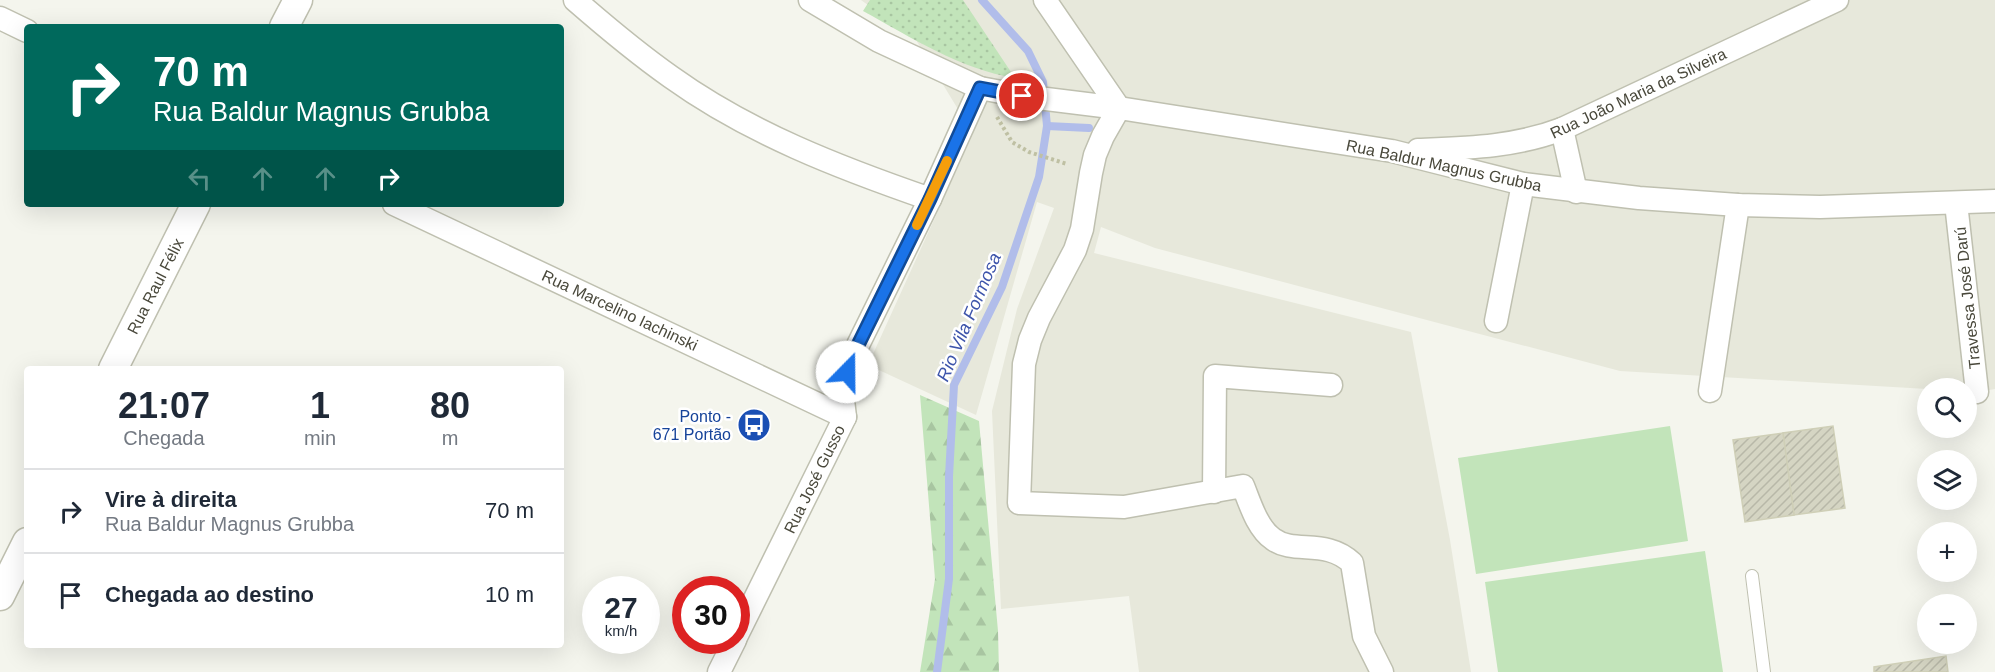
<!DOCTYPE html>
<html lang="pt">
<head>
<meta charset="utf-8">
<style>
	:root { --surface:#fff; --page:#f6f6f7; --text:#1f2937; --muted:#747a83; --line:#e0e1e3 }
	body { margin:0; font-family:Arial,sans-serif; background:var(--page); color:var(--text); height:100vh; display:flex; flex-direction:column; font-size:22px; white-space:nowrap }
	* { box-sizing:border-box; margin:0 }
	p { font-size:20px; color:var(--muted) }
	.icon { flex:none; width:33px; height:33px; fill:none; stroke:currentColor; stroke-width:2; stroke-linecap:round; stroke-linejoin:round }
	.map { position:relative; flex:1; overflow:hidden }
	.sheet { position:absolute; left:24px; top:366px; width:540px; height:282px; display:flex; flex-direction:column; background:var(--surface); border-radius:6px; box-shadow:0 6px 24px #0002 }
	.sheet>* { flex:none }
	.top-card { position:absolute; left:24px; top:24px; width:540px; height:183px; border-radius:6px; box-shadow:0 6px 24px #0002; background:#00695c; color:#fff; overflow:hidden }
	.buttons { position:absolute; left:1917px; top:378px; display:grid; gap:12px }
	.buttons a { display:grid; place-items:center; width:60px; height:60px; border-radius:50%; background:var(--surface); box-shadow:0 6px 24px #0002; font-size:30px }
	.speed { position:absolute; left:582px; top:576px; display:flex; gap:12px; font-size:30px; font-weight:700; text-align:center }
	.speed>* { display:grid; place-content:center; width:78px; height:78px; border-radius:50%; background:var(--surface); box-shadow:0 6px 24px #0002; line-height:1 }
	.speed small { font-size:15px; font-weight:400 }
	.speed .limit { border:9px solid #d22; background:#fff; color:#111 }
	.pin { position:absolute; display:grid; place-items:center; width:51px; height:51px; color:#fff; margin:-26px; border:3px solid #fff; border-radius:50%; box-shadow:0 2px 6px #0007 }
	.me { position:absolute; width:66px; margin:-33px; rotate:22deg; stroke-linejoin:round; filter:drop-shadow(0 0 4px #0008) }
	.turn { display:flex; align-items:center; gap:21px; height:126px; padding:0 30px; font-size:27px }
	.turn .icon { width:78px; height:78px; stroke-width:2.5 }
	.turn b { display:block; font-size:42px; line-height:51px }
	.lanes { display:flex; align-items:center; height:57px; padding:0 30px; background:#0003; justify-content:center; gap:30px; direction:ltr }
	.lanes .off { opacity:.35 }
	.eta { display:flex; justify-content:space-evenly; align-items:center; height:102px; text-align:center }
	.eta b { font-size:36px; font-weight:800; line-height:42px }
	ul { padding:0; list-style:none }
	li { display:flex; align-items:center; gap:18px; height:84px; padding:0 30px; border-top:2px solid var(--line) }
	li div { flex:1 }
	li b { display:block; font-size:22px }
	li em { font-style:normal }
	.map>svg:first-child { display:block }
</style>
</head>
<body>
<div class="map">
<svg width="1995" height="672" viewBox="0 0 1995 672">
	<defs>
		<pattern id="grass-dots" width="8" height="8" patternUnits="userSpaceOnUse" patternTransform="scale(1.5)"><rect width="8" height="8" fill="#c2e4ba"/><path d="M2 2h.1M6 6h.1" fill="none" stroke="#a8c5a1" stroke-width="1.8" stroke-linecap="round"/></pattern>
		<pattern id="forest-firs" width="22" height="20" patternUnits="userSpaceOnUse" patternTransform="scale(1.5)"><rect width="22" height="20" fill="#c2e4ba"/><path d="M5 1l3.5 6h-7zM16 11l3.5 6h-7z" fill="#a8c5a1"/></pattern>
		<pattern id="building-hatch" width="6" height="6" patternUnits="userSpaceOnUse" patternTransform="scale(1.5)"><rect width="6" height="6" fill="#d5d5c3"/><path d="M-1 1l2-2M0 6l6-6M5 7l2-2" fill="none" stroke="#b8b8a8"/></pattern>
	</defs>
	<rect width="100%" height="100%" fill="#f4f5ed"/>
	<!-- residential -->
	<path fill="#e7e8db" d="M 861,0 L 1995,0 L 1995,389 L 1977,392 L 1966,388 L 1927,389 L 1620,371 L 1155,248 L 1101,227 L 1094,253 L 1411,332 L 1450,540 L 1471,672 L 1139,672 L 1129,596 L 1001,609 L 992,411 L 1017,309 L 1054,208 L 1037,202 L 976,415 L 868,365 L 973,134 L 916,40 Z"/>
	<!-- grass -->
	<path fill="url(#grass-dots)" d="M 870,0 L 963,0 L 1015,78 C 960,69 912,38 863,11 Z"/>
	<!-- forest -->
	<path fill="url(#forest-firs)" d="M 920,395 L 979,421 L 998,631 L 999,672 L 920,672 L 935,579 Z"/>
	<!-- park -->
	<g fill="#c2e4ba">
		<path d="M 1670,426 L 1688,541 L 1476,574 L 1458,458 Z"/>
		<path d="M 1705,551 L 1723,672 L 1498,672 L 1485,582 Z"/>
	</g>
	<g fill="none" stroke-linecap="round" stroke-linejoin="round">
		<!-- stream -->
		<g stroke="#b1bdea" stroke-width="8">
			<path d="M 1047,126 L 1089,128"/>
			<path d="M 937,672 L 949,579 L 949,476 L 954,385 L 1002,287 L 1039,177 L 1047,126 L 1043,82 L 1028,51 L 982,0"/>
		</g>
	</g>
	<!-- building -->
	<g fill="url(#building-hatch)" stroke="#cfcfb7" stroke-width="1.5">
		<path d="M 1833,426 L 1845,508 L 1794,515 L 1783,433 Z"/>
		<path d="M 1783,433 L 1794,515 L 1745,522 L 1733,440 Z"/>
		<path d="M 1946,656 L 1948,672 L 1874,672 L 1874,667 Z"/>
	</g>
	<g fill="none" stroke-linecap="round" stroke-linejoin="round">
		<!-- service casing -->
		<g stroke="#bfc0b0" stroke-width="14">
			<path id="service" d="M 1752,576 L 1764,672"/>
		</g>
		<!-- minor casing -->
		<g stroke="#bfc0b0" stroke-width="25">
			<g id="minor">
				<path d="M 575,0 C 606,27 637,53 671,77 C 749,133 840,168 930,199"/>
				<path d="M 810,0 L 879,41 L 980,88 L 1022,96 L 1119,108 L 1392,151 L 1523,184 L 1639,198 L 1738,205 L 1820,207 L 1995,201"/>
				<path d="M 1045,0 L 1119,108 L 1103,136 L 1095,155 L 1091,173 L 1082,229 L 1075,250 L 1039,318 L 1030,340 L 1024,364 L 1019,503 L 1124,507 L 1243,486 C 1250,503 1257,528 1273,539 C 1294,555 1326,538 1352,563 L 1364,636 L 1382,672"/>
				<path d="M 0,18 L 27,31"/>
				<path d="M 1562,129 L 1576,192"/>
				<path d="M 1418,150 C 1467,148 1515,147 1562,129 L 1837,0"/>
				<path d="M 1956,203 L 1977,392"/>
				<path d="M 394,204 L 845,417"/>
				<path d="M 1496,321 L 1523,184"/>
				<path d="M 1710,391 L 1738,205"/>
				<path d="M 1214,492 L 1215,376 L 1331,385"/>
				<path d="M 736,637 L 845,417 L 843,400 L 847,372 L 858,345 L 930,199 L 980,88"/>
				<path d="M 719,672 L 735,640"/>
			</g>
		</g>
		<!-- tertiary casing -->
		<g stroke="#bfc0b0" stroke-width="31">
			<g id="tertiary">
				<path d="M 284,27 L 298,0"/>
				<path d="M 113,369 L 196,204"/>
				<path d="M 0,596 L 27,542"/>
			</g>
		</g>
		<!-- path -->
		<path stroke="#bfc0a3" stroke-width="4" stroke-dasharray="3 3" stroke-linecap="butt" d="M 997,117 L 1012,142 L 1029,152 L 1067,164"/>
		<!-- service -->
		<use href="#service" stroke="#fff" stroke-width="12"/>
		<!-- minor -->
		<use href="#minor" stroke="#fff" stroke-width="22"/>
		<!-- tertiary -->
		<use href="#tertiary" stroke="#fff" stroke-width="28"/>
	</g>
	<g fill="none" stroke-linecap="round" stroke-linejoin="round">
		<!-- route casing -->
		<g stroke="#114b97" stroke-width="15">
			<path id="route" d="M 847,372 L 858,345 L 930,199 L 980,88 L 1022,96"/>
		</g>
		<!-- route -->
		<use href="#route" stroke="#1a73e8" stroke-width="10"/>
		<!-- slow -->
		<path stroke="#f59e0b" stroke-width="10" d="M 917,225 L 947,161"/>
	</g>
	<!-- icons -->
	<defs>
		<g id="bus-disc" transform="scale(1.725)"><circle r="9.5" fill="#1a4fb4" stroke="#fff"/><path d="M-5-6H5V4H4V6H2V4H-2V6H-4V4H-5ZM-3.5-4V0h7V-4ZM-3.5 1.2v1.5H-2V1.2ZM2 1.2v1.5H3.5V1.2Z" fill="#fff"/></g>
	</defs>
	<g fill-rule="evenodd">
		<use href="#bus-disc" x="754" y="425"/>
	</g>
	<g text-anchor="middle" stroke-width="5" stroke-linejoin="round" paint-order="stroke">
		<!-- street labels -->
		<g font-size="16" fill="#49483b" stroke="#fff">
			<text transform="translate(1638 93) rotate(-25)" y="6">Rua João Maria da Silveira</text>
			<text transform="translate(1444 165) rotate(12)" y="6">Rua Baldur Magnus Grubba</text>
			<text transform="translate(155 286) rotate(-63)" y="6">Rua Raul Félix</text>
			<text transform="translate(1967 298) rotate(-96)" y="6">Travessa José Darú</text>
			<text transform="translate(620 310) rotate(25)" y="6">Rua Marcelino Iachinski</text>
			<text transform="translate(814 479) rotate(-64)" y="6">Rua José Gusso</text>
		</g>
		<!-- transit labels -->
		<g font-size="16" fill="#164399" stroke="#fff" text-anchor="end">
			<text x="731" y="422">Ponto -<tspan x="731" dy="18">671 Portão</tspan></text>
		</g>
		<!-- water labels -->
		<g font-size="18" font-style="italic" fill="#3e55ab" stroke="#fff">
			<text transform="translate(969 317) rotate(-67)" y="6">Rio Vila Formosa</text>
		</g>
	</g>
</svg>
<div class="buttons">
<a><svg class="icon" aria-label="search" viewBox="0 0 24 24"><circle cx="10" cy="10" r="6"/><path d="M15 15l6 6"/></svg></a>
<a><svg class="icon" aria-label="layers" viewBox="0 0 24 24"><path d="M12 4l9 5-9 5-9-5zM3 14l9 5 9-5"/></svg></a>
<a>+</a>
<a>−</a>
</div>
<div class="speed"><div>27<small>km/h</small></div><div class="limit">30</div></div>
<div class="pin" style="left:1022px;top:96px;background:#d93025"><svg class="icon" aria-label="arrive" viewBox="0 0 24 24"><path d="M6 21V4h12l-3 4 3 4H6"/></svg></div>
<svg class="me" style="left:847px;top:372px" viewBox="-20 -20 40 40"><circle r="19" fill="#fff"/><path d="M0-13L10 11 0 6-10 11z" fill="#1a73e8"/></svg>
<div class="top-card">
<div class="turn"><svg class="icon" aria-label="right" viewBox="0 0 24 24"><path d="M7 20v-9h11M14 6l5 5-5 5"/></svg><div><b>70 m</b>Rua Baldur Magnus Grubba</div></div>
<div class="lanes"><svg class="icon off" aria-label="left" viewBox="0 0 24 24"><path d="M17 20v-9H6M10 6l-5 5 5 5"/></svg><svg class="icon off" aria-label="ahead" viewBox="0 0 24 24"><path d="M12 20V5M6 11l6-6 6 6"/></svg><svg class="icon off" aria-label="ahead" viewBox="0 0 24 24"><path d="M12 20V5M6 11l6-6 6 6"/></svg><svg class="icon" aria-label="right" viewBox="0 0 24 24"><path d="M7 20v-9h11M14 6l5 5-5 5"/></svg></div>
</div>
<section class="sheet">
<div class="eta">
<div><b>21:07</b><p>Chegada</p></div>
<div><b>1</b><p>min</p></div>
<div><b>80</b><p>m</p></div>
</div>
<ul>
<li><svg class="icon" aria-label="right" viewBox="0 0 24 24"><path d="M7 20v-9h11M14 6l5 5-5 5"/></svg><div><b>Vire à direita</b><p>Rua Baldur Magnus Grubba</p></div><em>70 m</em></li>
<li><svg class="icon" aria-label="arrive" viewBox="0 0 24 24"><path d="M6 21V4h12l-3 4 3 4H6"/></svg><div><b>Chegada ao destino</b></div><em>10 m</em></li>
</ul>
</section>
</div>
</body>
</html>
